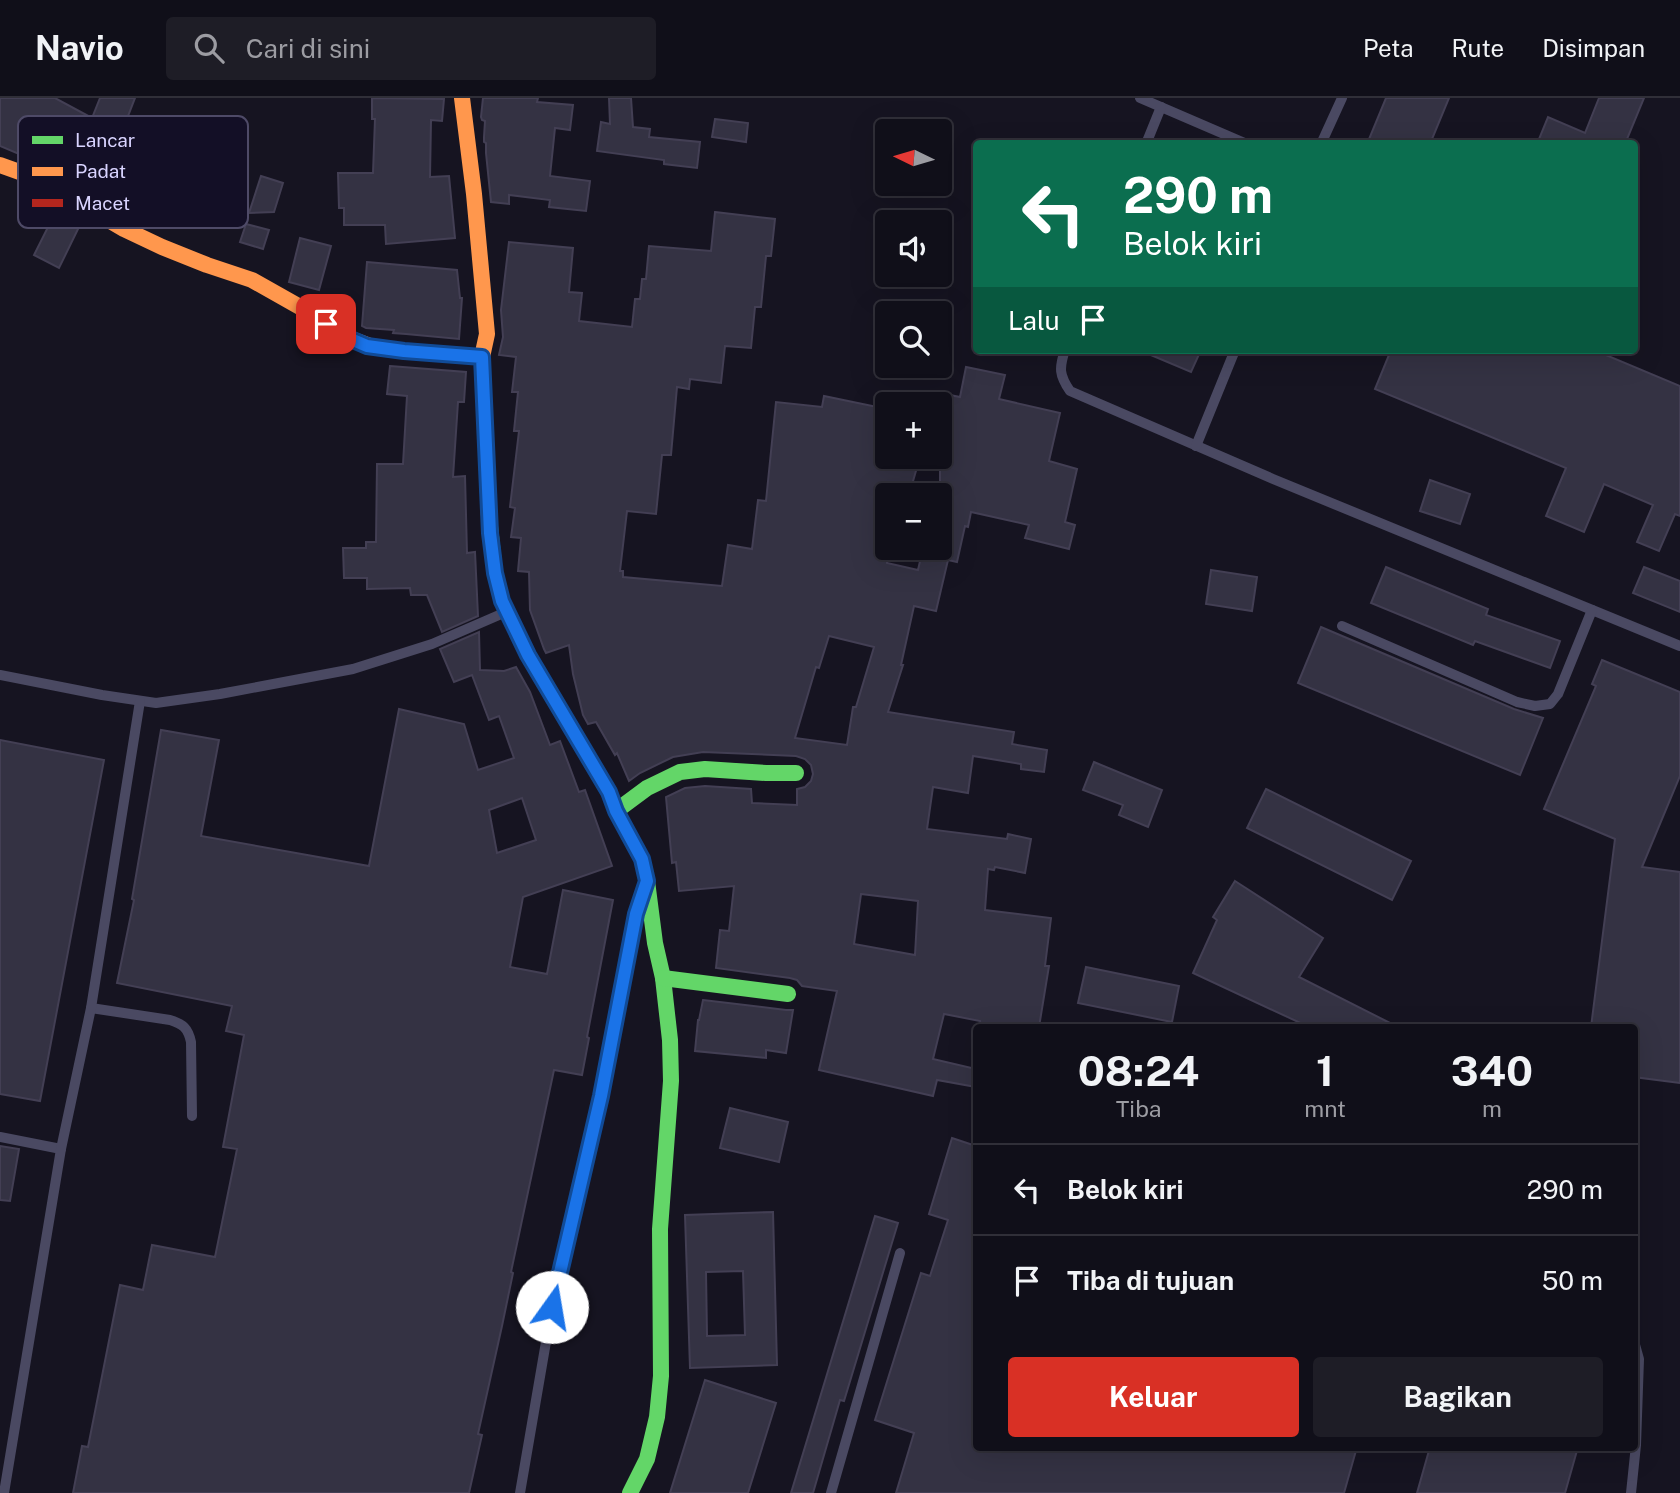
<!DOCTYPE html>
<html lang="id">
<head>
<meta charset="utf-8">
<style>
	:root { --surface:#100f19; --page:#1e1d26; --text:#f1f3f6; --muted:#9c9ca2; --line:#302f38; --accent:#d93025 }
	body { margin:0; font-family:"Public Sans",sans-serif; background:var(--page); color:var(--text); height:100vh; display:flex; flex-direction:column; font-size:26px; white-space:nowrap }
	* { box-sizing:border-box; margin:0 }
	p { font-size:23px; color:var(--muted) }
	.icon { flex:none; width:38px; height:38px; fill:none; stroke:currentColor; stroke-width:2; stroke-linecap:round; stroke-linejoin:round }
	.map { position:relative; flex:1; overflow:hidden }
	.side { position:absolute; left:973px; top:926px; width:665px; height:427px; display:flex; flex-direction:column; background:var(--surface); border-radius:7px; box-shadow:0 7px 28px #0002,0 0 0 2px var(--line) }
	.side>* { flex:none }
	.top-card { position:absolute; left:973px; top:42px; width:665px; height:214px; border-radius:7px; box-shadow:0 7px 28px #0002,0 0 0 2px var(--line); background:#0b6e4f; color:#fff; overflow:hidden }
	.needle { width:46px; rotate:275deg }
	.tools { position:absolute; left:875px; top:21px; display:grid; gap:14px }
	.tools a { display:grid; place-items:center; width:77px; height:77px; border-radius:7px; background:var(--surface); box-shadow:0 7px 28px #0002,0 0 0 2px var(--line); font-size:35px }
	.pin { position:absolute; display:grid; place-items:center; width:60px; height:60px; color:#fff; margin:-30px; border-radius:14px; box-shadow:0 4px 10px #0006 }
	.me { position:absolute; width:77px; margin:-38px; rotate:13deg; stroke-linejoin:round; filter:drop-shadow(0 0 5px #0008) }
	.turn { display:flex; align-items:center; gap:24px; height:147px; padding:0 35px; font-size:32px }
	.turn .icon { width:91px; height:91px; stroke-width:2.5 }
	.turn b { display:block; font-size:49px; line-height:60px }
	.then { display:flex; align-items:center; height:66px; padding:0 35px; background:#0003; gap:14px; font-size:26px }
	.eta { display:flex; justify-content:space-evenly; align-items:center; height:119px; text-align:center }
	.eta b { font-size:42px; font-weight:700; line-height:49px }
	.cta { display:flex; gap:14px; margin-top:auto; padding:14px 35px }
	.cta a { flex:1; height:80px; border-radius:7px; background:var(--accent); color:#fff; font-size:28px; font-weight:700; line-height:80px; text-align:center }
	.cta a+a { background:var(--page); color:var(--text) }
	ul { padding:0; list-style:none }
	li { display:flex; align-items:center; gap:21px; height:91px; padding:0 35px; border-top:2px solid var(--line) }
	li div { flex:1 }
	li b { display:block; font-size:26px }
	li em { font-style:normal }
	header { display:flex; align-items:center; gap:42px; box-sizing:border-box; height:98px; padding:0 35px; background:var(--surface); border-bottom:2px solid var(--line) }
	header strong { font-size:33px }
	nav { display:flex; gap:38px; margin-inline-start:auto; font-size:24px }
	.search { width:490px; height:63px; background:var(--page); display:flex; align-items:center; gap:18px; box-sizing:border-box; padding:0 24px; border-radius:7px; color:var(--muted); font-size:26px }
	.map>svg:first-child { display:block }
</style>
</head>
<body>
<header>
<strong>Navio</strong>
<div class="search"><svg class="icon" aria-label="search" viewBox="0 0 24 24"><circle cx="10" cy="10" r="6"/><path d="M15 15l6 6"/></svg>Cari di sini</div>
<nav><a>Peta</a><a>Rute</a><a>Disimpan</a></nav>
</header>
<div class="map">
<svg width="1680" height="1395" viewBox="0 0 1680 1395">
	<rect width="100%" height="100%" fill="#161421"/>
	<!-- building -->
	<g fill="#343243" stroke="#433f54" stroke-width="2" fill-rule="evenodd">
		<path d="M 0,0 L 55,0 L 92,20 L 100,0 L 135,0 L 118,44 L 120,45 L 100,93 L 69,79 L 47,67 L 20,54 L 19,56 L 0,48 Z"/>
		<path d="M 372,0 L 444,1 L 442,23 L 431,22 L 430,79 L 449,78 L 455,140 L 386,146 L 385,127 L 344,127 L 344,110 L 339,110 L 338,75 L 373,75 L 375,21 L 372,21 Z"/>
		<path d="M 483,0 L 538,0 L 537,4 L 573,7 L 570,32 L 555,30 L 550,78 L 590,83 L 586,113 L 549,109 L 550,102 L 509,97 L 509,106 L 491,104 L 486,55 L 486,45 L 484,44 L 484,39 L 485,23 L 482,22 L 481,19 Z"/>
		<path d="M 609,0 L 631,0 L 633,29 L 650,31 L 649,39 L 700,44 L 697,70 L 664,66 L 664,62 L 597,53 L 601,24 L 610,26 Z"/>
		<path d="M 1386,0 L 1449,0 L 1430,46 L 1367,46 Z"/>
		<path d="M 1599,0 L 1644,0 L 1625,46 L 1537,46 L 1548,19 L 1585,35 Z"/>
		<path d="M 715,21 L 748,25 L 746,44 L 712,39 Z"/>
		<path d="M 261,78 L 283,85 L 274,114 L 249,115 Z"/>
		<path d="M 715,114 L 775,121 L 771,158 L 766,158 L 761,209 L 755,209 L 751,250 L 725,248 L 721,285 L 690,281 L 689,291 L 677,289 L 671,357 L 662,357 L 656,416 L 627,413 L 620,473 L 623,473 L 623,479 L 722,488 L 728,447 L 752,451 L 758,402 L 766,403 L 776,304 L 822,309 L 824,298 L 887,311 L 887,359 L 920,359 L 909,397 L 887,397 L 887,465 L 918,472 L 923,450 L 940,450 L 940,295 L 960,299 L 966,269 L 1005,277 L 999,301 L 1060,315 L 1049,363 L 1077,371 L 1065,424 L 1075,427 L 1069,451 L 1025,440 L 1029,427 L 971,414 L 968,429 L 965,428 L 957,464 L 948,462 L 936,513 L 914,508 L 901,567 L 903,567 L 888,614 L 1014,634 L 1012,646 L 1047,652 L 1044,674 L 1021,671 L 1021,666 L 973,658 L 968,695 L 933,689 L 927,731 L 1007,741 L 1008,736 L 1031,741 L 1025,775 L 995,769 L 994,772 L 988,771 L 985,812 L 1051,820 L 1045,868 L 1049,868 L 1039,929 L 979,929 L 980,923 L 944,916 L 933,961 L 976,971 L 976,989 L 937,982 L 933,998 L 819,972 L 837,893 L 802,888 L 797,882 L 790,880 L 716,870 L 720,832 L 729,833 L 734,788 L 679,793 L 676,764 L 672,765 L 666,699 L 685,690 L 705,688 L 751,691 L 752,705 L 797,707 L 797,691 L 805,689 L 811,683 L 813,676 L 811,667 L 805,661 L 796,658 L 703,654 L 673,659 L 640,675 L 629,683 L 617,655 L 615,657 L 596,624 L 588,626 L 583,617 L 573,576 L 569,547 L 546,555 L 544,551 L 530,512 L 529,474 L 518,473 L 521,440 L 511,439 L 515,410 L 510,409 L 519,333 L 514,333 L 518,294 L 512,294 L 516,259 L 499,257 L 503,239 L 501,212 L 509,144 L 573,150 L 569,194 L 582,195 L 579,223 L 632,229 L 635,201 L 640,201 L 642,181 L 646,181 L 649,148 L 711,153 ZM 829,538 L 874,549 L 856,609 L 853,609 L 847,647 L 795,640 L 816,569 L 819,570 ZM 861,796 L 918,803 L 915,857 L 854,846 Z"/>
		<path d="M 55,115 L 80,127 L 59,170 L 34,157 Z"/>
		<path d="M 246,126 L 269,132 L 263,151 L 240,144 Z"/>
		<path d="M 300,140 L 331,148 L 319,192 L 289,184 Z"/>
		<path d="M 367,164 L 457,172 L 460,200 L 462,200 L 459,241 L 406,236 L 393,235 L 394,232 L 366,230 L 362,228 Z"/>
		<path d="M 1139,252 L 1201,252 L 1191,274 Z"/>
		<path d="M 1391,252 L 1594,252 L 1680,288 L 1680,418 L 1675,416 L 1659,453 L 1637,444 L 1653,407 L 1604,386 L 1584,434 L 1546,418 L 1566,370 L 1375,291 Z"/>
		<path d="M 390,268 L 466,274 L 464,304 L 458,304 L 453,379 L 465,378 L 467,455 L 475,454 L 478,518 L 442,534 L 427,497 L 411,497 L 410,490 L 367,491 L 367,480 L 344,480 L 343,450 L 366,450 L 366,444 L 376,444 L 377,366 L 403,366 L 407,298 L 387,296 Z"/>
		<path d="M 1430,382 L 1470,396 L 1460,426 L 1420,413 Z"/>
		<path d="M 1386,469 L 1488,511 L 1486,517 L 1560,543 L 1550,570 L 1475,543 L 1473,547 L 1371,505 Z"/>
		<path d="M 1644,469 L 1680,483 L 1680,514 L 1633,495 Z"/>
		<path d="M 1211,472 L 1257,479 L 1252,513 L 1206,506 Z"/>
		<path d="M 1321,529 L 1514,611 L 1543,620 L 1520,677 L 1298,585 Z"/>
		<path d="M 479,534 L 480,572 L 504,573 L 516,569 L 530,594 L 550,647 L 560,643 L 579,694 L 585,692 L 612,768 L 523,799 L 510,869 L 547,876 L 563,792 L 613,802 L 587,939 L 589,940 L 582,977 L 554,972 L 511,1174 L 513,1175 L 502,1228 L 478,1336 L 482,1337 L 469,1395 L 73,1395 L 82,1348 L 88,1349 L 120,1187 L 143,1192 L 152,1147 L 215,1159 L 237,1051 L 223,1049 L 244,937 L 226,933 L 232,908 L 117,885 L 134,802 L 132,801 L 161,632 L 219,642 L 201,738 L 369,768 L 399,611 L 464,626 L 478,672 L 514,660 L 499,618 L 489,622 L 472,577 L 454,584 L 440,551 ZM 522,700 L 536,742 L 497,755 L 489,712 Z"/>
		<path d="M 1602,562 L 1680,594 L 1680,678 L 1642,769 L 1680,774 L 1680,985 L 1634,979 L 1634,929 L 1591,929 L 1615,741 L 1544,711 L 1596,588 L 1592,586 Z"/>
		<path d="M 0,642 L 104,662 L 40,1003 L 0,996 Z"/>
		<path d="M 1094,664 L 1162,692 L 1148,729 L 1119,717 L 1123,707 L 1083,692 Z"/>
		<path d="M 1266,691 L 1411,763 L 1392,802 L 1247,730 Z"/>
		<path d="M 1235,783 L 1323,840 L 1299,879 L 1398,929 L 1309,929 L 1193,875 L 1217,822 L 1213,819 Z"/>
		<path d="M 1086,869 L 1179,888 L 1172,924 L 1078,905 Z"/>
		<path d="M 703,902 L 786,912 L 793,912 L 786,955 L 766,952 L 766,960 L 695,953 L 698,922 L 699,922 Z"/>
		<path d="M 730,1010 L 788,1024 L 779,1064 L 720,1050 Z"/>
		<path d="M 952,1040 L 976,1048 L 976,1349 L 1357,1349 L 1344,1395 L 896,1395 L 914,1335 L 875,1322 L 921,1175 L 930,1178 L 948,1122 L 929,1116 Z"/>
		<path d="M 0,1048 L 19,1051 L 10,1103 L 0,1102 Z"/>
		<path d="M 773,1114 L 777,1267 L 690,1270 L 685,1117 ZM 743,1173 L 745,1237 L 707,1238 L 706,1174 Z"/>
		<path d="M 875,1118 L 898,1125 L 844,1303 L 840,1302 L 813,1395 L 791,1395 Z"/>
		<path d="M 705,1282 L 776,1305 L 748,1395 L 670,1395 Z"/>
		<path d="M 1430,1349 L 1578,1349 L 1565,1395 L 1417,1395 Z"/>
	</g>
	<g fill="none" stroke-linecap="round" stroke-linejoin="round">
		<!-- lane -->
		<g stroke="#4a4962" stroke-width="10">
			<path d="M 1140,0 L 1247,46"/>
			<path d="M 1146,46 L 1161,9"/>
			<path d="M 1321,46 L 1342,0"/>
			<path d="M 1065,252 C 1059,270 1059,277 1070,293 L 1273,381 L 1680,548"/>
			<path d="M 1196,348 L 1235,252"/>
			<path d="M 1342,528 L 1517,604 L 1535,608 L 1550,606 L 1558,596 L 1592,512"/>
			<path d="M 0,577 L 102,597 L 156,605 L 220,596 L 353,571 L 432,546 L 506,514"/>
			<path d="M 91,910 L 170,922 C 183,926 188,930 191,944 L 192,1018"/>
			<path d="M 0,1039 L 61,1051"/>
			<path d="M 4,1395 L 61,1051 L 91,910 L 140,603"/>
			<path d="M 520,1395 L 552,1209 L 601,997 L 636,816 L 641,800"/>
			<path d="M 831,1395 L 900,1155"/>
			<path d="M 1631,1395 L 1636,1347 L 1639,1261 L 1634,1243"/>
		</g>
		<!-- fast -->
		<g stroke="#63d668" stroke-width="16">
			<path d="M 489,419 L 495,475 L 502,503 L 528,557 L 609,694 L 616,713 L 642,761 L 647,783 L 655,845 L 663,880 L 670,942 L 671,983 L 660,1131 L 661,1278 L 657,1319 L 647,1361 L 630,1395"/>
			<path d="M 616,713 L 647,690 L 680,674 L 705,671 L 766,675 L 796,675"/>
			<path d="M 663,880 L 788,896"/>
		</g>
		<!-- slow -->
		<g stroke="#ff974d" stroke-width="16">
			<path d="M 462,0 L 474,96 L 487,236 L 482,259 L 489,419"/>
			<path d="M 0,67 L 39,81 L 124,131 L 162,149 L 207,167 L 252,182 L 307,213 L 346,239 L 370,248"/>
		</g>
		<!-- jam -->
		<path stroke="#b3261e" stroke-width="16" d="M 370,248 L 404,253 L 482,259"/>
	</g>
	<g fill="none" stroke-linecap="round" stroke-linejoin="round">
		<!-- route casing -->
		<g stroke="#114b97" stroke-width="18">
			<path id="route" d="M 326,226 L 346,239 L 367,248 L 404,253 L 482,259 L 490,435 L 495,475 L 502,503 L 528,557 L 609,694 L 616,713 L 642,761 L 647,783 L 636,816 L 601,998 L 552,1209"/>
		</g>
		<!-- route -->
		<use href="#route" stroke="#1a73e8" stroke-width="12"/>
	</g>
	<!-- legend -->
	<rect x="18" y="18" width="230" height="112" rx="10" fill="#130f26" stroke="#4e4a67" stroke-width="2"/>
	<rect x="32" y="38" width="31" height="8" fill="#63d668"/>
	<rect x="32" y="69" width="31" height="9" fill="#ff974d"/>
	<rect x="32" y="101" width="31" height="8" fill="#b3261e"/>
	<g font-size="19" fill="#d9d4ff">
		<text x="75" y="49">Lancar</text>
		<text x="75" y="80">Padat</text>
		<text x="75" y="112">Macet</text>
	</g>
</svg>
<div class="tools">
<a><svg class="needle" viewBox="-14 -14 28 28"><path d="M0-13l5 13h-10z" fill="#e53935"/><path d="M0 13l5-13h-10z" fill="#9c9ca2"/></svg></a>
<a><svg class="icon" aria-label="sound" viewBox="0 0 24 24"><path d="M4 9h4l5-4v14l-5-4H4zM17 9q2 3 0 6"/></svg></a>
<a><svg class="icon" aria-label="search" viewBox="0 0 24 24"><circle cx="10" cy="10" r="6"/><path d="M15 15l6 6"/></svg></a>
<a>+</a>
<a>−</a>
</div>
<div class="pin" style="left:326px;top:226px;background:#d93025"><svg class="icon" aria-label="arrive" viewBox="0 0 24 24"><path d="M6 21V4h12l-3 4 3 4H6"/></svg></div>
<svg class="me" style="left:552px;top:1209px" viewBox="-20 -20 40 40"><circle r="19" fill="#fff"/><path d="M0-13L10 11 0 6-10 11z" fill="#1a73e8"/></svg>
<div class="top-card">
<div class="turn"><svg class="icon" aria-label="left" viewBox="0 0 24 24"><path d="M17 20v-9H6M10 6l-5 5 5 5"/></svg><div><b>290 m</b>Belok kiri</div></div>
<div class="then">Lalu<svg class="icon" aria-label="arrive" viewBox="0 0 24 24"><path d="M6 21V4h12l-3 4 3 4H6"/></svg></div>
</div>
<section class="side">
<div class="eta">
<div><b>08:24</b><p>Tiba</p></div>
<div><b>1</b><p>mnt</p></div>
<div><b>340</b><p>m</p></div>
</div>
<ul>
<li><svg class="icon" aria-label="left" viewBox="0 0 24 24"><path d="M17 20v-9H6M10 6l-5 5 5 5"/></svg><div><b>Belok kiri</b></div><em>290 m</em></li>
<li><svg class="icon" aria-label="arrive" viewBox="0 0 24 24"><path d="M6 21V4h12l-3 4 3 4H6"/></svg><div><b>Tiba di tujuan</b></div><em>50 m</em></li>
</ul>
<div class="cta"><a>Keluar</a><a>Bagikan</a></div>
</section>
</div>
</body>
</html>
